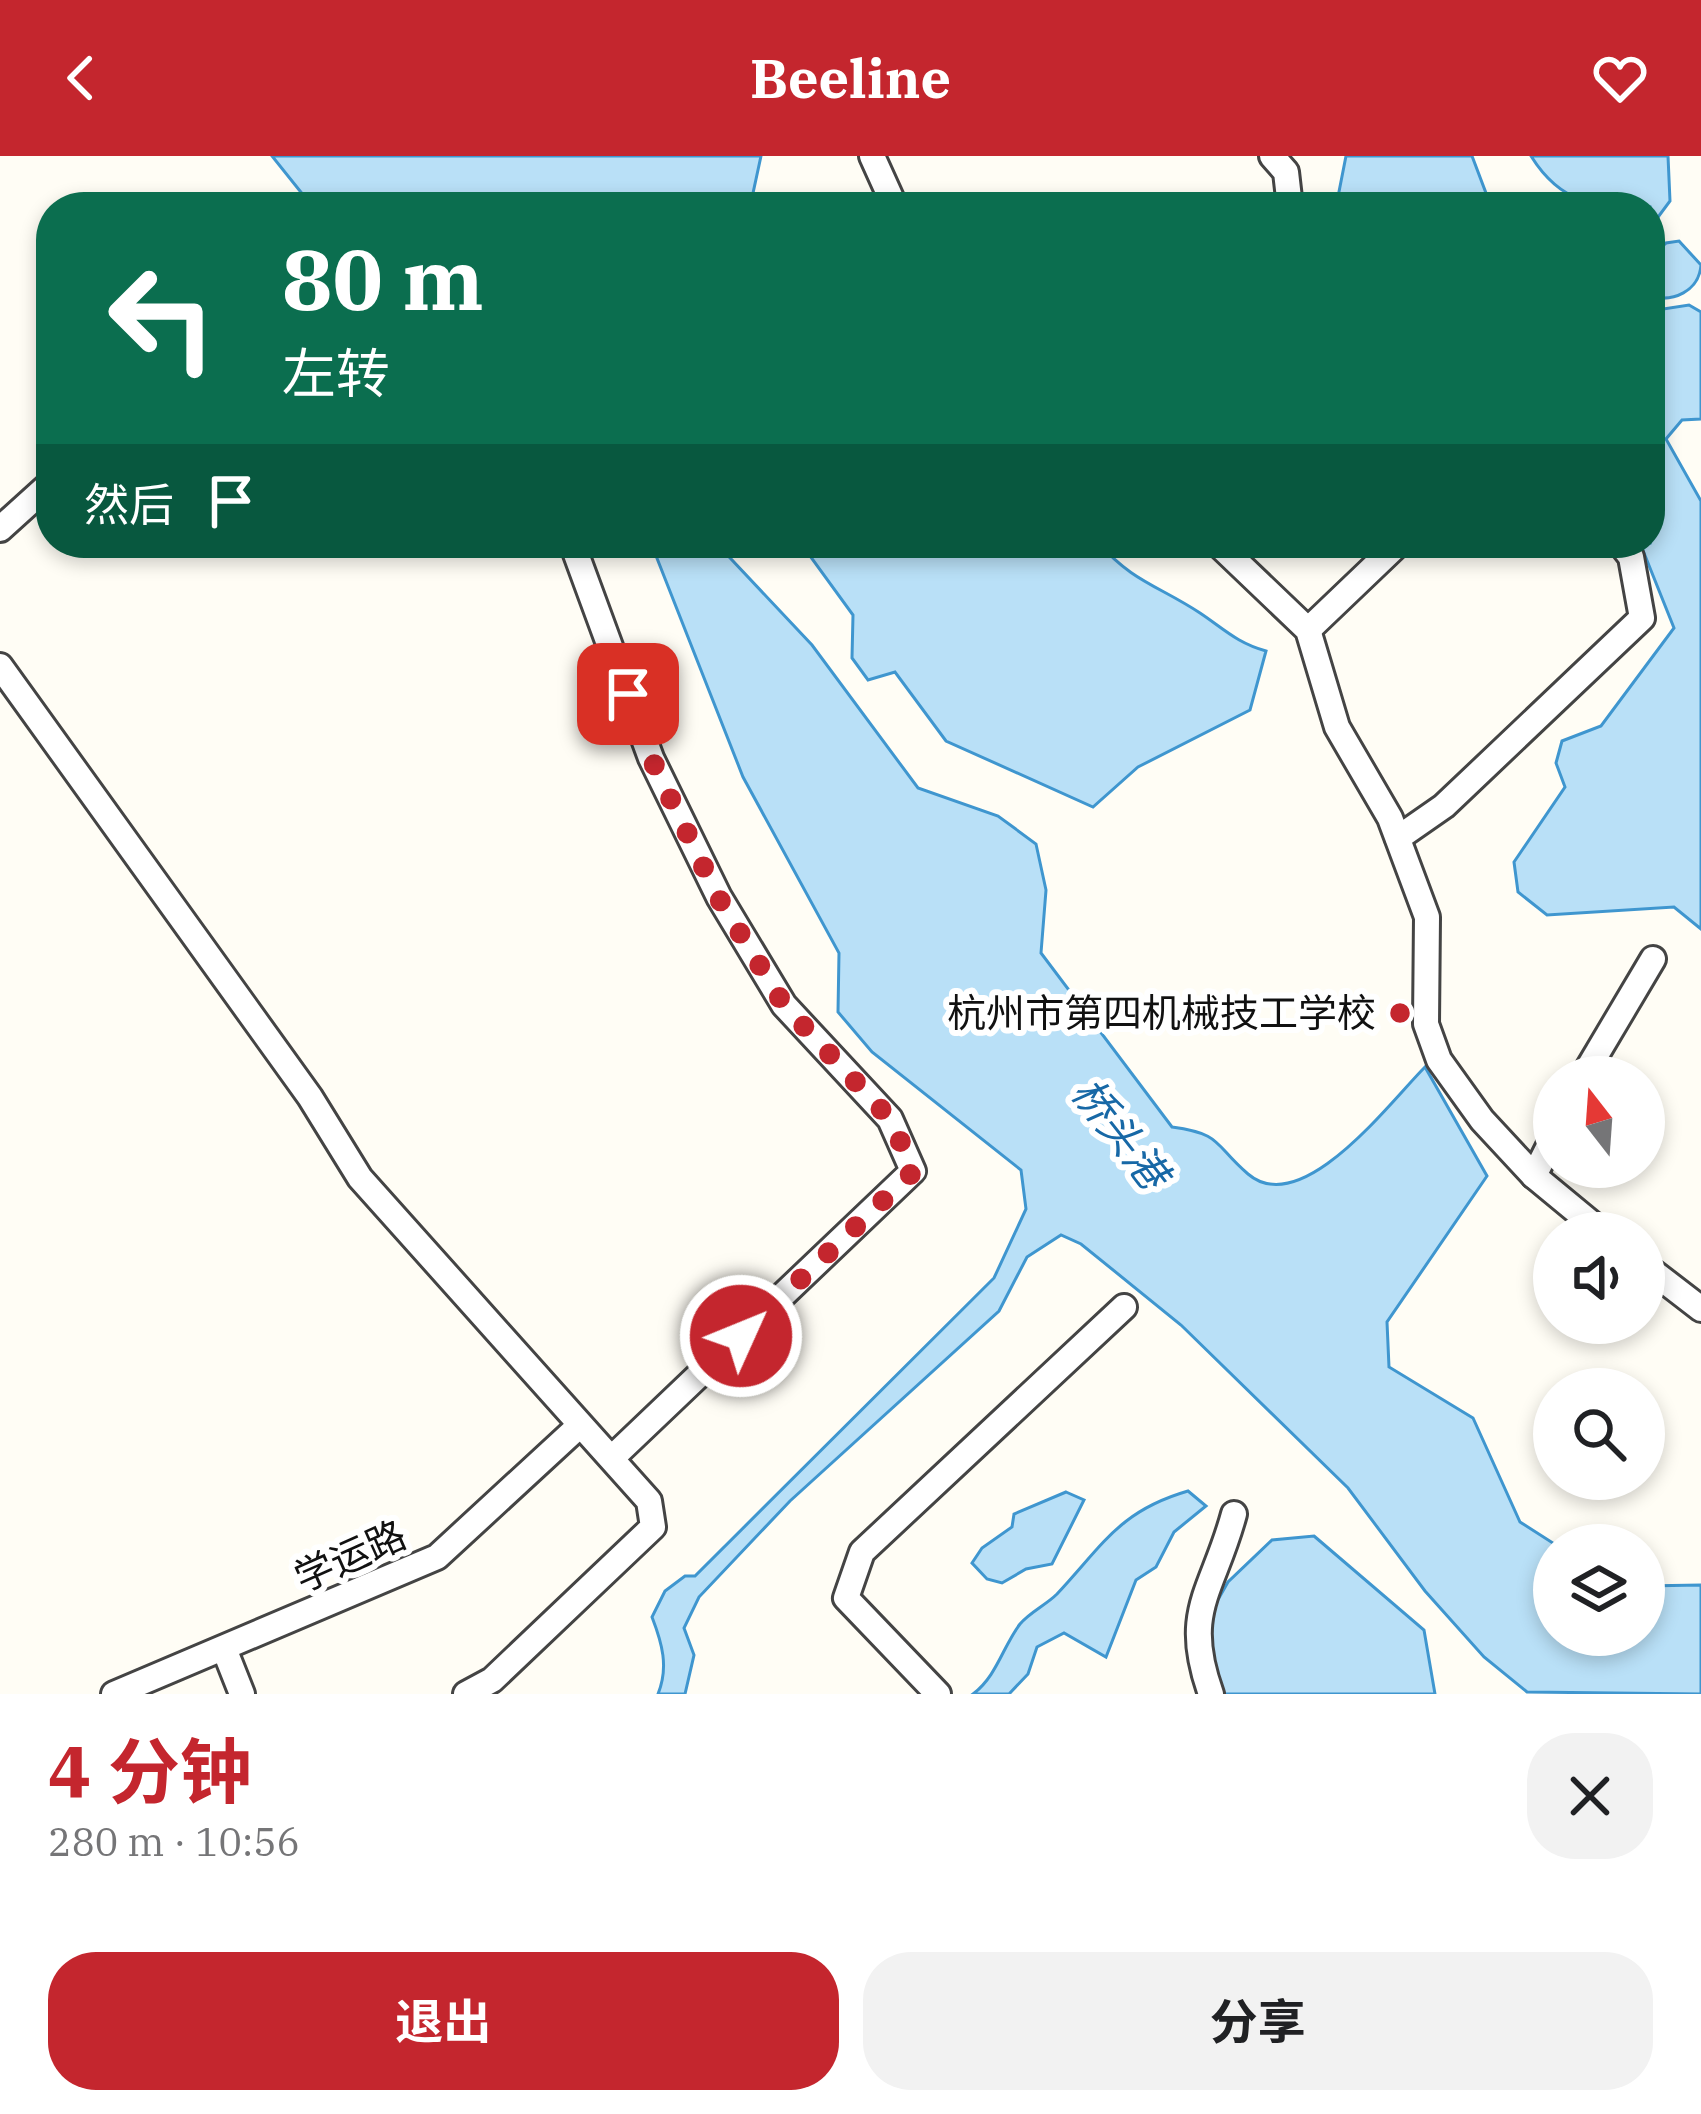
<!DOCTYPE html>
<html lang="zh">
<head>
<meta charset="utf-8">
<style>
	:root { --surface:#fff; --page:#f2f2f2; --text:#202124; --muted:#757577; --accent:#c4262e }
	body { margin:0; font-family:"IBM Plex Serif","Noto Sans SC",serif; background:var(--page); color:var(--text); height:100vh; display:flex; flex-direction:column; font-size:45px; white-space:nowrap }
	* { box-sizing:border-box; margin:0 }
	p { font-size:39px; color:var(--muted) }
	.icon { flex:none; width:66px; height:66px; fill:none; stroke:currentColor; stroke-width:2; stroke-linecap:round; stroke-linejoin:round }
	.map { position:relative; height:1538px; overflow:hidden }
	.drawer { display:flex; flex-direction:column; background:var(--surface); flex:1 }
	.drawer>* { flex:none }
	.hud { position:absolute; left:36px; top:36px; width:1629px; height:366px; border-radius:48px; box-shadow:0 6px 18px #0003; background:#0b6e4f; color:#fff; overflow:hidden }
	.needle { width:78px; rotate:343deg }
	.tools { position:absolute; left:1533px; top:900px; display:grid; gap:24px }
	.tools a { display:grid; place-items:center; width:132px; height:132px; border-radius:50%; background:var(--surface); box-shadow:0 6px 18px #0003; font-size:60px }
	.pin { position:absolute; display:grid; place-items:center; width:102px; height:102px; color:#fff; margin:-51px; border-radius:24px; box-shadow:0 6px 18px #0006 }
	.me { position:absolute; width:132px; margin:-66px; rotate:46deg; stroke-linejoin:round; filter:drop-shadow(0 0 9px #0008) }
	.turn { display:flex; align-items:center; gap:42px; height:252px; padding:0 48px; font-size:54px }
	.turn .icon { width:156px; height:156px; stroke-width:2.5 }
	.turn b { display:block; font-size:84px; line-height:102px }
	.then { display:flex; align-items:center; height:114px; padding:0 48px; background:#0003; gap:24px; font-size:45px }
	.round { display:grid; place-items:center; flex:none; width:126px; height:126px; border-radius:48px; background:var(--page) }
	.overview { display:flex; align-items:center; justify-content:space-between; height:204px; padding:0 48px }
	h1 { font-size:72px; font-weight:700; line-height:90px; color:var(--accent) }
	.cta { display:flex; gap:24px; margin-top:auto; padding:24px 48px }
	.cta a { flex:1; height:138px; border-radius:48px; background:var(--accent); color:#fff; font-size:48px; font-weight:700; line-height:138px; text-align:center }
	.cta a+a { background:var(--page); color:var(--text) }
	header { display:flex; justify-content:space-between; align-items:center; height:156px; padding:0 48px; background:var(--accent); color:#fff; font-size:54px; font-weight:700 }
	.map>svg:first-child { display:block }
</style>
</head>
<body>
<header><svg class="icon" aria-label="back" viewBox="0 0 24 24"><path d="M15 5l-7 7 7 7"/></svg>Beeline<svg class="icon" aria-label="heart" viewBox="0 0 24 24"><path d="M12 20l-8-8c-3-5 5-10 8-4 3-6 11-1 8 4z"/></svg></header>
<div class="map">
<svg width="1701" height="1538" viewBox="0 0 1701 1538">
	<rect width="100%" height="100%" fill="#fffdf5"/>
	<!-- water -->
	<g fill="#b9e0f7" stroke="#3f96cf" stroke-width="3">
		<path d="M 272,0 L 761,0 L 750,51 L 320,51 L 308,45 Z"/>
		<path d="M 1346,0 L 1472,0 L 1486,37 L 1503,51 L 1336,51 Z"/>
		<path d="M 1531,0 L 1668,0 L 1670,45 L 1650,72 L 1650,51 C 1597,51 1562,50 1531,0 Z"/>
		<path d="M 1679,85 L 1701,109 C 1699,135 1673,147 1650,140 L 1650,101 L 1666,87 Z"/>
		<path d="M 1689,149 L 1701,156 L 1701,263 L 1682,264 L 1666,283 L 1701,345 L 1701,773 L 1674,751 L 1547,759 L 1518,736 L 1514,706 L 1565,631 L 1556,607 L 1562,585 L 1601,570 L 1674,472 L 1640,387 L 1650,387 L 1650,155 Z"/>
		<path d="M 651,387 L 716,387 L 812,489 L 918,632 L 998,660 L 1036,688 L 1046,734 L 1041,797 L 1172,971 C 1223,978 1213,988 1248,1018 C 1302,1064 1390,946 1425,911 L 1487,1020 L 1387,1166 L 1389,1211 L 1473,1262 L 1520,1366 L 1556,1389 L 1554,1479 L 1644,1479 L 1644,1430 L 1701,1429 L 1701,1538 L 1527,1536 L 1484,1501 L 1425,1435 L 1348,1332 L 1181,1169 L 1081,1088 L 1061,1079 L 1027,1101 L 999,1155 L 790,1345 L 699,1441 L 684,1472 L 694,1499 L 685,1538 L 658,1538 C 669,1511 662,1487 652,1461 L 665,1435 L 685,1420 L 695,1420 L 994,1122 L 1026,1053 L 1021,1014 L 872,896 L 838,856 L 839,797 L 743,621 Z"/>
		<path d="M 813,387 L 1099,387 C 1131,425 1161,431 1200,457 C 1224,473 1237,487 1266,495 L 1250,554 L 1138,611 L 1093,651 L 946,585 L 895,516 L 868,524 L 852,502 L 853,459 L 810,400 Z"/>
		<path d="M 1188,1335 L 1206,1350 L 1174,1376 L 1156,1411 L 1136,1424 L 1106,1501 L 1064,1477 L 1037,1491 L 1028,1518 L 1009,1538 L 973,1538 C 997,1520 1003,1490 1020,1468 C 1030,1456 1046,1449 1057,1438 C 1103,1389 1119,1355 1188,1335 Z"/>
		<path d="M 1066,1336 L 1084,1344 L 1052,1408 L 1026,1413 L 1002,1427 L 987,1423 L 972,1407 L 982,1392 L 1012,1371 L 1014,1358 Z"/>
		<path d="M 1314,1380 L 1424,1474 L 1435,1538 L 1220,1538 L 1210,1519 L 1207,1463 L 1228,1426 L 1272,1384 Z"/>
	</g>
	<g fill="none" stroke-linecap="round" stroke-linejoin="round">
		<!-- minor casing -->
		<g stroke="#444" stroke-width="30">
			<g id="minor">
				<path d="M 872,0 L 895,51"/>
				<path d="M 1272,0 L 1286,16 L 1290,51"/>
				<path d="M 0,373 L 51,327"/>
				<path d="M 572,387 L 651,602 L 719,741 L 784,849 L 890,963 L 913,1015 L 613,1301"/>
				<path d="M 1217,387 L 1308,474 L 1337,571 L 1390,662 L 1427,761 L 1426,868 L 1439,904 L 1482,964 L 1534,1020 L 1554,980"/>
				<path d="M 1308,474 L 1399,387"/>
				<path d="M 0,510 L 310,941 L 360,1022 L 649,1345 L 653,1371 L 492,1524 L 466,1538"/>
				<path d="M 1398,682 L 1444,650 L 1642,462 L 1631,401 L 1620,387"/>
				<path d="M 1583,921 L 1653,803"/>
				<path d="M 1534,1020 L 1603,1077"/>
				<path d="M 1644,1109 L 1701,1153"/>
				<path d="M 225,1495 L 242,1538"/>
				<path d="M 114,1538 L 437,1401 L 578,1271"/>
				<path d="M 938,1538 L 846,1442 L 862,1396 L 1124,1151"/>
				<path d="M 1211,1538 C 1181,1455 1213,1436 1234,1358"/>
			</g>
		</g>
		<!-- minor -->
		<use href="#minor" stroke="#fff" stroke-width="24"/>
	</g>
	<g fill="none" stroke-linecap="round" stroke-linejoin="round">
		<!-- route -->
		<path stroke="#c4262e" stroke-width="21" stroke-dasharray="0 37.8" d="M 628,538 L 651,602 L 718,741 L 784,849 L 890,963 L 914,1015 L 741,1180"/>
	</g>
	<!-- markers -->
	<circle fill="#c4262e" stroke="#fff" stroke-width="4.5" cx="1400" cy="857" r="12"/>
	<g text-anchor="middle" stroke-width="12" stroke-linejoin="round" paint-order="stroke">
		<!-- poi labels -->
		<g font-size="39" fill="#111" stroke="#fff" text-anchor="end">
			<text x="1376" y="871">杭州市第四机械技工学校</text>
		</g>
		<!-- street labels -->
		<g font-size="39" fill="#111" stroke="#fff">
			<text transform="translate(350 1400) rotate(-24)" y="14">学运路</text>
		</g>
		<!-- water labels -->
		<g font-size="42" font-style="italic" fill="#1768a6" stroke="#fff">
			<text transform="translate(1120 977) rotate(52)" y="15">桥头港</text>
		</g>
	</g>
</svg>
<div class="tools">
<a><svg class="needle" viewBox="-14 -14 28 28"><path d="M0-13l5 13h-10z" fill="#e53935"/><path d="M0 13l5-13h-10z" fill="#757577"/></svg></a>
<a><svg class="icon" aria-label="sound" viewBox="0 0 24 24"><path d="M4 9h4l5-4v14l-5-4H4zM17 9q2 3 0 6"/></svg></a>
<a><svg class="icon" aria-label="search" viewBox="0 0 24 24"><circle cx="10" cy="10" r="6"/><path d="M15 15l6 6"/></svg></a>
<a><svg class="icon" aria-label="layers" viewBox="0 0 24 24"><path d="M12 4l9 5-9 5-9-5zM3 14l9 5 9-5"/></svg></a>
</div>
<div class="pin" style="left:628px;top:538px;background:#d93025"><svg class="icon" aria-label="arrive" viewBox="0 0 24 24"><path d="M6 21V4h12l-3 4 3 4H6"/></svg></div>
<svg class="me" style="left:741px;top:1180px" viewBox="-20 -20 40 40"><circle r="17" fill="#c4262e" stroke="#fff" stroke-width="3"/><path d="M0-11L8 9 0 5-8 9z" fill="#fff"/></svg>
<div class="hud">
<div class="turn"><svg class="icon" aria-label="left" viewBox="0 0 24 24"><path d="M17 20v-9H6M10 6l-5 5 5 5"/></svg><div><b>80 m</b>左转</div></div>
<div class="then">然后<svg class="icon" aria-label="arrive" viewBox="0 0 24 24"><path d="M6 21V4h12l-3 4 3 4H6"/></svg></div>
</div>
</div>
<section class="drawer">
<div class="overview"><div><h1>4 分钟</h1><p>280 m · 10:56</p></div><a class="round"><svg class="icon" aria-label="close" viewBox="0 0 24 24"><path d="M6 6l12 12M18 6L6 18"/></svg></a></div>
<div class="cta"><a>退出</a><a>分享</a></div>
</section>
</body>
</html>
